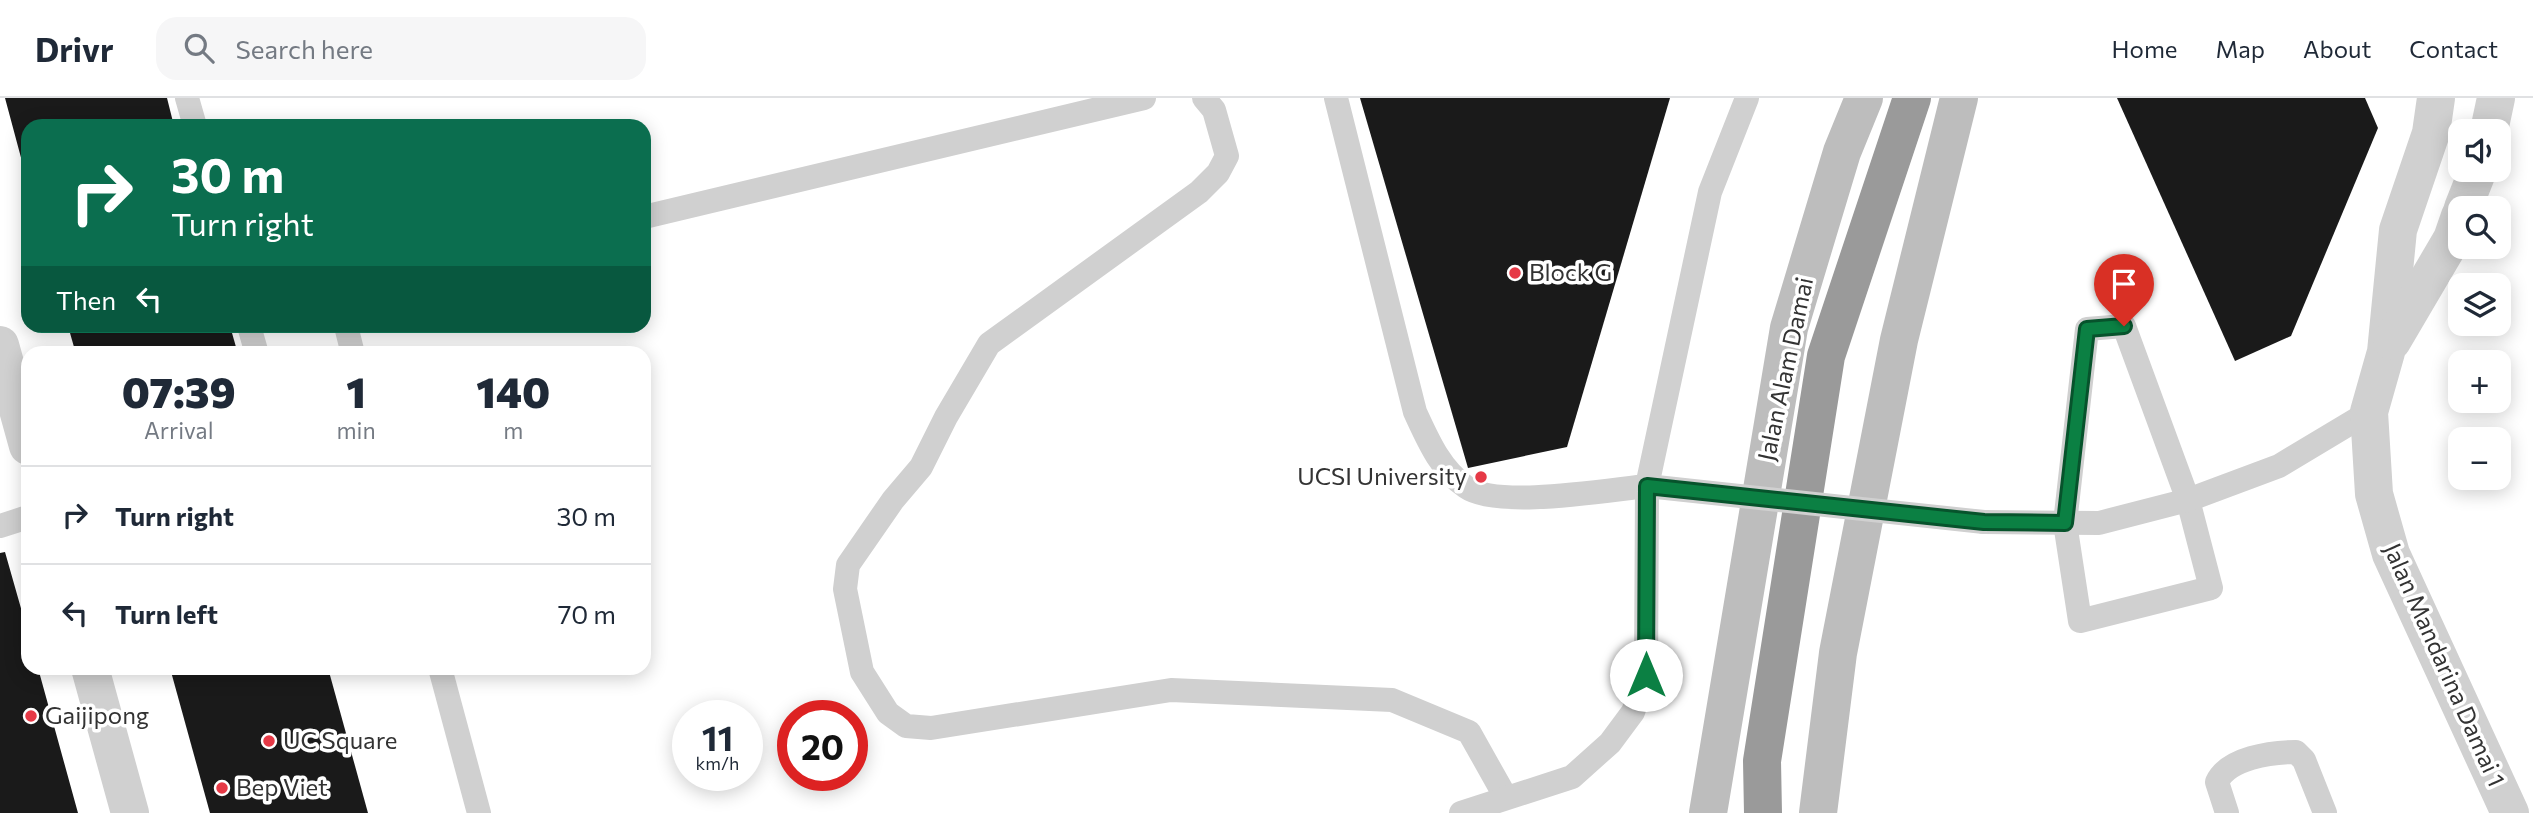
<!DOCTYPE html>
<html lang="en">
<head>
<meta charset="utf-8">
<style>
	:root { --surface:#fff; --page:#f6f6f7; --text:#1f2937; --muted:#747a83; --line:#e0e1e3 }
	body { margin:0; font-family:Commissioner,sans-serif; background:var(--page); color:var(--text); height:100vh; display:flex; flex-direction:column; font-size:26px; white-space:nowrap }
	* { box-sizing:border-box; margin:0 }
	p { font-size:23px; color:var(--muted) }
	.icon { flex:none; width:38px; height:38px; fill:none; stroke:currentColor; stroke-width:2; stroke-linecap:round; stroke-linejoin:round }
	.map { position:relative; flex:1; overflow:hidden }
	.side { position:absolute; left:21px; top:248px; width:630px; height:329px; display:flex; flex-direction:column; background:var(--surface); border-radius:21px; box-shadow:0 4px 18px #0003 }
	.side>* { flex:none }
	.banner { position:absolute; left:21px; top:21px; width:630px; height:214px; border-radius:21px; box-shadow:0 4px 18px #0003; background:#0b6e4f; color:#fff; overflow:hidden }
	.tools { position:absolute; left:2448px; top:21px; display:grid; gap:14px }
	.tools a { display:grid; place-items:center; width:63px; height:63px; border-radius:14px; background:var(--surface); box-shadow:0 4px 18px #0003; font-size:35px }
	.speed { position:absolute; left:672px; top:602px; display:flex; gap:14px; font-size:35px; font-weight:700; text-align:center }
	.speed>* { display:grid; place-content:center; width:91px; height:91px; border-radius:50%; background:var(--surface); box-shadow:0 4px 18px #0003; line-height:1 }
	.speed small { font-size:18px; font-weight:400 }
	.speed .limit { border:10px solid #d22; background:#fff; color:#111 }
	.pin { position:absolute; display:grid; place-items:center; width:60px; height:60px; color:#fff; margin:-72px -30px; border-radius:50% 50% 50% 0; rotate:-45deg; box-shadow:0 0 7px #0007 }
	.pin .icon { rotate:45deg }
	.me { position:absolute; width:77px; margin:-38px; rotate:0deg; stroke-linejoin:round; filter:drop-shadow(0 0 5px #0008) }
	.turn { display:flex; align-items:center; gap:24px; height:147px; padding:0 35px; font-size:32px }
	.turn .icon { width:91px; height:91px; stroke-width:2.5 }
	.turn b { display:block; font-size:49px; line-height:60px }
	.then { display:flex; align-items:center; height:66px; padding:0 35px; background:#0003; gap:14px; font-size:26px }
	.eta { display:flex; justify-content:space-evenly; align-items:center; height:119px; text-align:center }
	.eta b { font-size:42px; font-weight:800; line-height:49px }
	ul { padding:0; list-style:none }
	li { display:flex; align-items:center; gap:21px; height:98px; padding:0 35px; border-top:2px solid var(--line) }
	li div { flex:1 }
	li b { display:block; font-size:26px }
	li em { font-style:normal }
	header { display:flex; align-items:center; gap:42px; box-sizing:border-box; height:98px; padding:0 35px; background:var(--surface); border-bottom:2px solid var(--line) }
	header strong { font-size:33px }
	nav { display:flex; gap:38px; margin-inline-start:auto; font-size:24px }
	.search { width:490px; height:63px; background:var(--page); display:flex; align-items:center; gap:18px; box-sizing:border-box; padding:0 24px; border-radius:21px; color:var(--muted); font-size:26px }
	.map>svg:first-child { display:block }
</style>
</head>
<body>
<header>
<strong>Drivr</strong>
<div class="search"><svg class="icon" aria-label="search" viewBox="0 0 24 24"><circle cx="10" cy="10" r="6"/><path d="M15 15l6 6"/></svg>Search here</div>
<nav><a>Home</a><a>Map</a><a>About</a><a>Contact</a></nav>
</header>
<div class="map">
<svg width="2533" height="715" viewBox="0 0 2533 715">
	<rect width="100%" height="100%" fill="#fff"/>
	<!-- building -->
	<g fill="#1a1a1a">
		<path d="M 5,0 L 167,0 L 174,28 L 28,28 L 27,82 Z"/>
		<path d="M 1360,0 L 1670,0 L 1567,349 L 1468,370 Z"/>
		<path d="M 2117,0 L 2365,0 L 2378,30 L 2291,238 L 2235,263 Z"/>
		<path d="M 68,228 L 230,228 L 238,256 L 76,256 Z"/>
		<path d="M 5,454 L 28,535 L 28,570 L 38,570 L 78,715 L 0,715 L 0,455 Z"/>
		<path d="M 170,570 L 328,570 L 368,715 L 210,715 Z"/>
	</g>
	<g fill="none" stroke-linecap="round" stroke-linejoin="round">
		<!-- service -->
		<g stroke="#d0d0d0" stroke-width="24">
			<path d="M 187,0 L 195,28"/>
			<path d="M 1204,0 L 1214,12 L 1227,58 L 1218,75 L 1199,94 L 989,246 L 946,319 L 921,369 L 893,402 L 848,467 L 845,491 L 862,574 L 888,615 L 906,628 L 931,630 L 1171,592 L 1392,602 L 1469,634 L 1505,698"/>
			<path d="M 1336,0 L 1415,314 C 1428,342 1440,371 1466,389 C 1497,411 1607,392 1647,388"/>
			<path d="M 644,119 L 1144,0"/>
			<path d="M 249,228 L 257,256"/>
			<path d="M 346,228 L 353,256"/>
			<path d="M 2124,228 L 2188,402 L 2211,490 L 2080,523 L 2065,425 L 2087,231 Z"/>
			<path d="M 1984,424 L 2099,425 L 2188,402 L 2279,368 L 2369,314"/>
			<path d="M 0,428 L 28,419"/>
			<path d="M 440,570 L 479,715"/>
			<path d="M 1461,715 L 1572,679 L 1610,645 L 1633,614 L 1646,577 L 1647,388 L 1710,94 L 1747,0"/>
			<path d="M 2227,715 L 2217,684 C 2228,660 2271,654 2296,654 L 2304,662 L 2325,715"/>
		</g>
		<!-- minor -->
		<g stroke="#d0d0d0" stroke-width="38">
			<path d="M 2436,0 L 2431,35 L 2398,132 L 2386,254 L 2369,314 L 2374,396 L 2391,456 L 2510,715"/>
			<path d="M 2489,33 L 2496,0"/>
			<path d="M 2463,110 L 2478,72"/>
			<path d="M 2392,243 L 2452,141 L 2460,118"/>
			<path d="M 0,247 L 28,348"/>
			<path d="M 90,570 L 130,715"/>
		</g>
		<!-- secondary -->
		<g stroke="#bdbdbd" stroke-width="38">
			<path d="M 1708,715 L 1789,230 L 1842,54 L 1864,0"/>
			<path d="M 1818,715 L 1838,555 L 1899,242 L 1959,0"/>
		</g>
		<!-- motorway -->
		<path stroke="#9a9a9a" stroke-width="38" d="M 1763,715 L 1762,663 L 1826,258 L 1912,0"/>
		<!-- service-bridge -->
		<path stroke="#d0d0d0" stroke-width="24" d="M 1647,388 L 1984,424"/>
	</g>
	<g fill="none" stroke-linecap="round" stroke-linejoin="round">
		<!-- route casing -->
		<g stroke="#07532c" stroke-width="18">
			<path id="route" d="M 1646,577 L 1647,388 L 1984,424 L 2065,425 L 2087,231 L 2124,228"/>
		</g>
		<!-- route -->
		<use href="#route" stroke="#0b8043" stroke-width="12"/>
	</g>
	<!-- markers -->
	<g fill="#e63946" stroke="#fff" stroke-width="2.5">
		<circle cx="1515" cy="175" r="7"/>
		<circle cx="1481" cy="379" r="7"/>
		<circle cx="31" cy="618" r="7"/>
		<circle cx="269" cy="643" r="7"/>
		<circle cx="222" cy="690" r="7"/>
	</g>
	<g text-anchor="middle" stroke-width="7" stroke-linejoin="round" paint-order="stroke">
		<!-- poi labels -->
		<g font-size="24" fill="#333" stroke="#fff" text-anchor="start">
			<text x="1529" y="183">Block G</text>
			<text x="1467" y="387" text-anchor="end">UCSI University</text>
			<text x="45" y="626">Gaijipong</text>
			<text x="283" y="651">UC Square</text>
			<text x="236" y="698">Bep Viet</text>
		</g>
		<!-- street labels -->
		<g font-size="24" fill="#333" stroke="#fff">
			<text transform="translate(1786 271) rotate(-78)" y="8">Jalan Alam Damai</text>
			<text transform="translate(2444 567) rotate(66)" y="8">Jalan Mandarina Damai 1</text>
		</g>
	</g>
</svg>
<div class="tools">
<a><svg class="icon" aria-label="sound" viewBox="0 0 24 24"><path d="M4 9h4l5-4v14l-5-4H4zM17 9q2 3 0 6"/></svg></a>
<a><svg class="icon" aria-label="search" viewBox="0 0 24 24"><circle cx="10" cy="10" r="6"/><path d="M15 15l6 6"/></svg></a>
<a><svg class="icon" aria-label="layers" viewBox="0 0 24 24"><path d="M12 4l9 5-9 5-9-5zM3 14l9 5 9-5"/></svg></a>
<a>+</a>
<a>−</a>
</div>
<div class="speed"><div>11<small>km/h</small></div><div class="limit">20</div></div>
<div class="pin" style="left:2124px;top:228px;background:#d93025"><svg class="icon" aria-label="arrive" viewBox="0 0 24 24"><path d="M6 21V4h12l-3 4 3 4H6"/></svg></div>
<svg class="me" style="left:1646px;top:577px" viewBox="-20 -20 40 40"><circle r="19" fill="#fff"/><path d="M0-13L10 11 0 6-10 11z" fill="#0b8043"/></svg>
<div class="banner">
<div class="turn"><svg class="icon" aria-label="right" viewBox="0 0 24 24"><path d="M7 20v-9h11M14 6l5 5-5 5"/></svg><div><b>30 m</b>Turn right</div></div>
<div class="then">Then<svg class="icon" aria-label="left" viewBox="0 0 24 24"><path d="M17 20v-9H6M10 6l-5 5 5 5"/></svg></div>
</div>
<section class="side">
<div class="eta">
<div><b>07:39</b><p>Arrival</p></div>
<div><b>1</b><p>min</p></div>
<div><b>140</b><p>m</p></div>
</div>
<ul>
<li><svg class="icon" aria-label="right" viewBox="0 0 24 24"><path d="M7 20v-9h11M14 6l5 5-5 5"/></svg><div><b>Turn right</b></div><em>30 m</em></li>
<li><svg class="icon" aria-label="left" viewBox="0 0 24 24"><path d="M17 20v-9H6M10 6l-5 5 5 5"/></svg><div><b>Turn left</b></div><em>70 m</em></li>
</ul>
</section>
</div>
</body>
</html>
